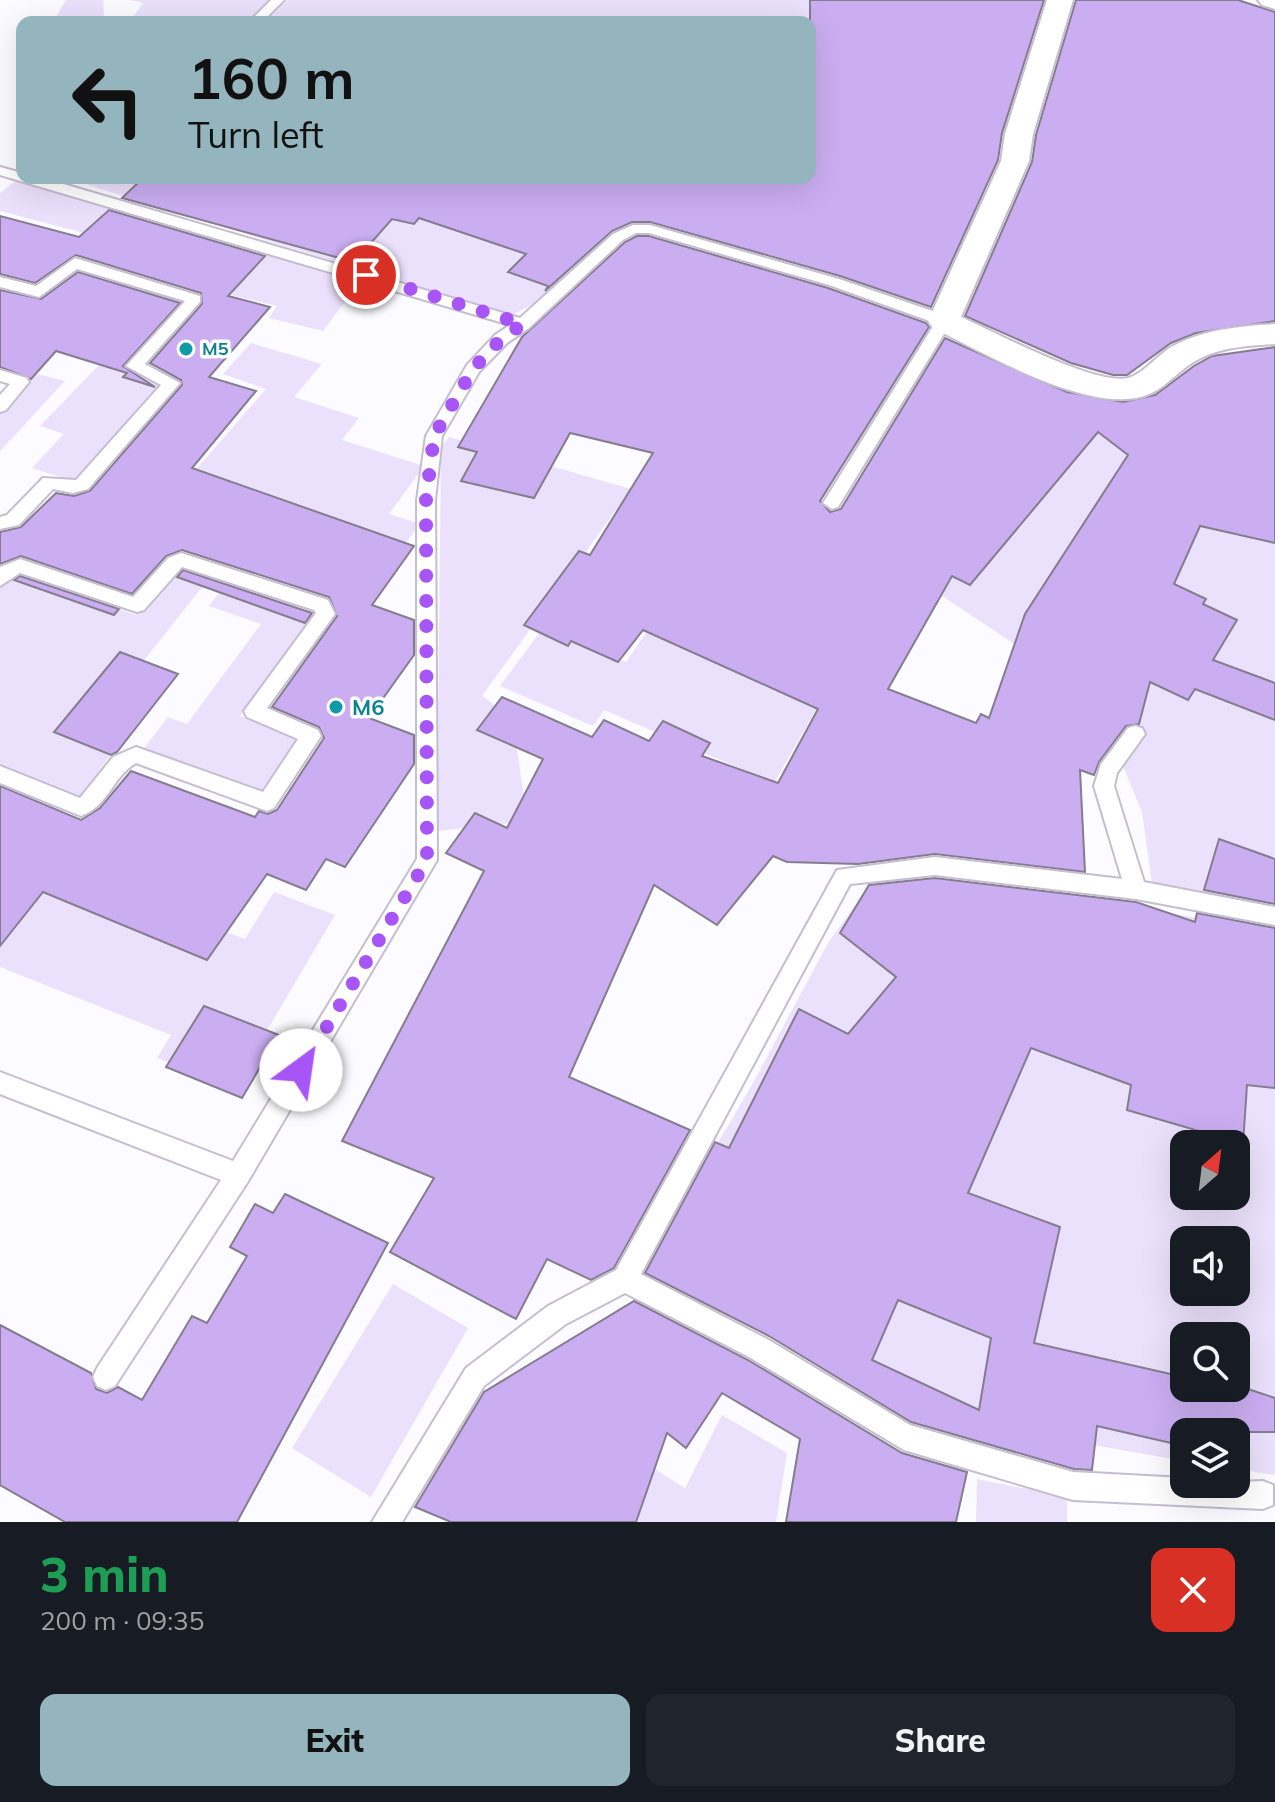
<!DOCTYPE html>
<html lang="en">
<head>
<meta charset="utf-8">
<style>
	:root { --surface:#171b24; --page:#20242c; --text:#f1f3f6; --muted:#9ea1a6; --accent:#94b5bd }
	body { margin:0; font-family:Mulish,sans-serif; background:var(--page); color:var(--text); height:100vh; display:flex; flex-direction:column; font-size:30px; white-space:nowrap }
	* { box-sizing:border-box; margin:0 }
	p { font-size:26px; color:var(--muted) }
	.icon { flex:none; width:44px; height:44px; fill:none; stroke:currentColor; stroke-width:2; stroke-linecap:round; stroke-linejoin:round }
	.map { position:relative; height:1522px; overflow:hidden }
	.sheet { display:flex; flex-direction:column; background:var(--surface); flex:1 }
	.sheet>* { flex:none }
	.top-card { position:absolute; left:16px; top:16px; width:800px; height:168px; border-radius:16px; box-shadow:0 8px 32px #0002; background:#94b5bd; color:#111; overflow:hidden }
	.needle { width:52px; rotate:28deg }
	.controls { position:absolute; left:1170px; top:1130px; display:grid; gap:16px }
	.controls a { display:grid; place-items:center; width:80px; height:80px; border-radius:16px; background:var(--surface); box-shadow:0 8px 32px #0002; font-size:40px }
	.pin { position:absolute; display:grid; place-items:center; width:68px; height:68px; color:#fff; margin:-34px; border:4px solid #fff; border-radius:50%; box-shadow:0 2px 8px #0007 }
	.me { position:absolute; width:88px; margin:-44px; rotate:31deg; stroke-linejoin:round; filter:drop-shadow(0 0 6px #0008) }
	.turn { display:flex; align-items:center; gap:28px; height:168px; padding:0 40px; font-size:36px }
	.turn .icon { width:104px; height:104px; stroke-width:2.5 }
	.turn b { display:block; font-size:56px; line-height:68px }
	.round { display:grid; place-items:center; flex:none; width:84px; height:84px; border-radius:16px; background:var(--page) }
	.headline { display:flex; align-items:center; justify-content:space-between; height:136px; padding:0 40px }
	h1 { font-size:48px; font-weight:800; line-height:60px; color:#1e9e55 }
	.primary-button { display:flex; gap:16px; margin-top:auto; padding:16px 40px }
	.primary-button a { flex:1; height:92px; border-radius:16px; background:var(--accent); color:#111; font-size:32px; font-weight:800; line-height:92px; text-align:center }
	.primary-button a+a { background:var(--page); color:var(--text) }
	.map>svg:first-child { display:block }
</style>
</head>
<body>
<div class="map">
<svg width="1275" height="1522" viewBox="0 0 1275 1522">
	<rect width="100%" height="100%" fill="#fcfbff"/>
	<!-- green -->
	<g fill="#ece1fc" fill-rule="evenodd">
		<path d="M 66,0 L 103,0 L 104,17 L 100,22 L 53,22 Z"/>
		<path d="M 130,0 L 270,0 L 249,22 L 136,22 L 130,21 L 143,3 Z"/>
		<path d="M 288,0 L 1051,0 L 960,253 L 913,273 L 693,215 L 616,221 L 540,301 L 510,316 L 88,185 L 96,178 L 810,178 L 810,22 L 265,22 Z"/>
		<path d="M 18,179 L 238,237 L 228,246 L 84,233 L 0,211 L 0,193 Z"/>
		<path d="M 265,253 L 364,276 L 323,331 L 269,318 L 277,306 L 231,295 Z"/>
		<path d="M 70,269 L 185,302 L 123,367 L 168,381 L 76,482 L 32,468 L 64,434 L 40,426 L 100,364 L 0,322 L 0,289 L 37,300 Z"/>
		<path d="M 251,343 L 322,364 L 294,397 L 359,418 L 342,440 L 424,466 L 389,514 L 420,524 L 405,544 L 192,474 L 266,389 L 223,374 Z"/>
		<path d="M 947,354 L 1115,431 L 1275,378 L 1275,906 L 1152,883 L 1142,812 L 1122,764 L 1093,721 L 1050,668 L 908,573 Z"/>
		<path d="M 37,374 L 65,381 L 0,451 L 0,414 Z"/>
		<path d="M 449,437 L 631,489 L 482,696 L 513,718 L 527,821 L 437,831 L 441,447 Z"/>
		<path d="M 172,571 L 206,582 L 119,692 L 129,731 L 79,797 L 0,766 L 0,587 L 13,572 L 136,615 Z"/>
		<path d="M 225,585 L 313,615 L 240,716 L 301,738 L 262,795 L 142,751 L 168,717 L 187,724 L 261,624 L 209,606 Z"/>
		<path d="M 651,626 L 829,687 L 774,783 L 604,710 L 593,726 L 500,686 L 543,628 L 626,662 Z"/>
		<path d="M 58,869 L 245,939 L 274,892 L 335,915 L 233,1088 L 157,1058 L 171,1035 L 0,967 L 0,905 L 25,915 Z"/>
		<path d="M 911,876 L 1275,929 L 1275,1475 L 1236,1469 L 1236,1432 L 1184,1432 L 1184,1461 L 928,1416 L 656,1247 L 752,1085 L 828,943 L 868,887 ZM 1184,1144 L 1236,1144 L 1236,1196 L 1184,1196 ZM 1184,1240 L 1236,1240 L 1236,1292 L 1184,1292 ZM 1184,1336 L 1236,1336 L 1236,1388 L 1184,1388 Z"/>
		<path d="M 393,1284 L 468,1328 L 371,1497 L 292,1448 Z"/>
		<path d="M 722,1415 L 787,1453 L 776,1522 L 527,1522 L 647,1464 L 685,1488 Z"/>
		<path d="M 977,1479 L 1067,1497 L 1067,1522 L 976,1522 Z"/>
	</g>
	<!-- building -->
	<g fill="#cbaef2" stroke="#847d8e" stroke-width="2" fill-rule="evenodd">
		<path d="M 810,0 L 1044,0 L 1002,133 L 998,160 L 931,307 L 840,276 L 650,222 L 632,222 L 612,231 L 545,291 L 548,286 L 508,272 L 526,254 L 419,218 L 414,224 L 392,219 L 354,262 L 122,198 L 143,178 L 810,178 Z"/>
		<path d="M 1076,0 L 1238,0 L 1275,12 L 1275,321 L 1196,333 L 1171,343 L 1127,375 L 1113,375 L 1071,363 L 965,316 L 1032,162 L 1036,135 Z"/>
		<path d="M 109,210 L 265,256 L 228,296 L 270,307 L 209,377 L 256,391 L 192,468 L 414,546 L 372,605 L 414,620 L 414,655 L 369,718 L 414,735 L 414,764 L 345,867 L 326,859 L 306,890 L 267,874 L 207,960 L 43,892 L 0,946 L 0,786 L 81,820 L 100,808 L 131,771 L 255,817 L 259,811 L 268,814 L 277,810 L 324,738 L 319,727 L 272,707 L 337,616 L 329,597 L 182,550 L 166,556 L 132,594 L 21,556 L 0,564 L 0,532 L 21,527 L 56,493 L 74,496 L 90,491 L 182,385 L 181,380 L 150,363 L 202,304 L 201,293 L 76,255 L 35,283 L 0,274 L 0,216 L 79,237 Z"/>
		<path d="M 637,236 L 649,236 L 828,288 L 926,323 L 929,327 L 820,501 L 830,512 L 841,509 L 945,338 L 1067,392 L 1123,402 L 1155,395 L 1194,366 L 1212,356 L 1275,347 L 1275,543 L 1200,526 L 1174,584 L 1206,599 L 1203,604 L 1237,620 L 1213,660 L 1275,683 L 1275,720 L 1195,689 L 1188,700 L 1150,682 L 1139,724 L 1126,726 L 1099,762 L 1094,775 L 1080,770 L 1085,872 L 935,854 L 858,864 L 787,862 L 773,856 L 717,925 L 654,885 L 569,1077 L 690,1130 L 614,1268 L 591,1280 L 547,1259 L 516,1319 L 390,1252 L 434,1178 L 342,1141 L 484,871 L 446,853 L 475,813 L 507,828 L 543,759 L 477,730 L 502,697 L 592,737 L 604,720 L 649,741 L 663,721 L 710,743 L 702,756 L 778,783 L 818,709 L 643,630 L 618,662 L 571,641 L 568,646 L 524,625 L 579,551 L 590,555 L 653,453 L 570,433 L 534,498 L 461,481 L 477,452 L 458,447 L 522,337 L 625,242 ZM 1098,432 L 1128,455 L 1025,614 L 989,718 L 981,714 L 976,723 L 888,689 L 952,576 L 970,585 Z"/>
		<path d="M 78,272 L 180,303 L 123,366 L 155,387 L 123,377 L 127,373 L 56,351 L 31,379 L 0,367 L 0,290 L 41,299 Z"/>
		<path d="M 183,570 L 312,613 L 305,623 L 177,577 Z"/>
		<path d="M 20,576 L 119,609 L 114,615 L 14,580 Z"/>
		<path d="M 120,652 L 178,674 L 117,752 L 111,755 L 54,732 Z"/>
		<path d="M 1219,839 L 1275,859 L 1275,904 L 1204,890 Z"/>
		<path d="M 935,878 L 1136,902 L 1195,922 L 1197,913 L 1275,928 L 1275,1088 L 1247,1085 L 1243,1144 L 1127,1110 L 1131,1085 L 1031,1048 L 968,1193 L 1060,1227 L 1034,1343 L 1184,1377 L 1184,1388 L 1236,1389 L 1236,1385 L 1275,1398 L 1275,1432 L 1184,1432 L 1184,1446 L 1097,1426 L 1092,1470 L 1074,1469 L 911,1422 L 769,1336 L 645,1273 L 715,1142 L 729,1148 L 799,1009 L 848,1034 L 896,977 L 840,933 L 869,885 ZM 898,1300 L 991,1338 L 979,1410 L 872,1360 Z"/>
		<path d="M 204,1006 L 279,1035 L 242,1098 L 166,1067 Z"/>
		<path d="M 285,1194 L 388,1243 L 237,1522 L 65,1522 L 0,1485 L 0,1325 L 91,1373 L 96,1389 L 107,1393 L 118,1387 L 142,1400 L 192,1316 L 207,1323 L 247,1256 L 230,1247 L 255,1204 L 273,1213 Z"/>
		<path d="M 634,1301 L 748,1360 L 902,1453 L 967,1472 L 956,1522 L 786,1522 L 800,1439 L 722,1393 L 686,1448 L 667,1433 L 636,1522 L 451,1522 L 415,1507 L 484,1392 Z"/>
	</g>
	<g fill="none" stroke-linecap="round" stroke-linejoin="round">
		<!-- lane casing -->
		<g stroke="#c5bdd0" stroke-width="4">
			<g id="lane">
				<path d="M 271,0 L 284,0 L 262,22 L 249,22 Z"/>
				<path d="M 0,167 L 22,173 L 22,178 L 43,178 L 520,318 L 613,234 L 633,225 L 650,225 L 839,279 L 950,317 L 952,321 L 838,507 L 832,509 L 823,503 L 935,323 L 829,285 L 649,233 L 636,233 L 623,240 L 529,328 L 507,343 L 479,372 L 442,436 L 435,500 L 437,860 L 247,1183 L 115,1386 L 106,1390 L 97,1386 L 93,1377 L 97,1368 L 221,1180 L 0,1094 L 0,1072 L 233,1161 L 417,859 L 417,500 L 426,436 L 467,365 L 495,335 L 510,325 L 0,175 Z"/>
				<path d="M 75,258 L 200,296 L 200,302 L 145,364 L 180,383 L 88,489 L 73,493 L 53,489 L 19,525 L 0,529 L 0,517 L 7,515 L 43,478 L 76,480 L 161,385 L 126,366 L 185,301 L 77,269 L 39,297 L 0,287 L 0,277 L 36,286 Z"/>
				<path d="M 0,370 L 27,378 L 29,382 L 6,410 L 0,412 L 0,395 L 10,384 L 0,381 Z"/>
				<path d="M 181,553 L 328,600 L 335,614 L 267,708 L 318,730 L 321,736 L 274,808 L 267,811 L 136,763 C 112,777 109,806 81,816 L 0,783 L 0,766 L 80,798 L 113,757 L 136,747 L 263,792 L 298,739 L 247,717 L 244,711 L 316,613 L 314,610 L 182,567 L 144,610 L 137,612 L 20,573 L 0,586 L 0,567 L 20,559 L 133,597 L 168,558 Z"/>
				<path d="M 1135,726 L 1142,728 L 1145,734 L 1117,773 L 1114,786 L 1144,882 L 1275,907 L 1275,925 L 1136,899 L 935,875 L 850,884 L 641,1274 L 767,1339 L 910,1425 L 1073,1472 L 1184,1478 L 1184,1484 L 1263,1481 L 1273,1485 L 1273,1505 L 1263,1509 L 1073,1500 L 904,1450 L 749,1357 L 625,1293 L 566,1324 L 484,1386 L 402,1522 L 372,1522 L 466,1368 L 548,1306 L 616,1270 L 837,870 L 935,857 L 1122,879 L 1094,786 L 1101,764 L 1128,728 Z"/>
			</g>
		</g>
		<!-- street casing -->
		<g stroke="#c5bdd0" stroke-width="4">
			<g id="street">
				<path d="M 1047,0 L 1073,0 L 1033,134 L 1029,161 L 961,317 C 995,332 1095,386 1128,378 C 1145,373 1158,354 1173,346 C 1204,329 1241,326 1275,324 L 1275,344 C 1246,346 1217,347 1192,363 C 1176,373 1164,389 1147,395 C 1090,416 985,353 933,328 L 928,321 L 1001,161 L 1005,134 Z"/>
				<path d="M 1258,0 L 1275,0 L 1275,9 L 1262,5 Z"/>
			</g>
		</g>
		<!-- lane -->
		<use href="#lane" fill="#fff" fill-rule="evenodd"/>
		<!-- street -->
		<use href="#street" fill="#fff" fill-rule="evenodd"/>
	</g>
	<g fill="none" stroke-linecap="round" stroke-linejoin="round">
		<!-- route -->
		<path stroke="#a855f7" stroke-width="14" stroke-dasharray="0 25.2" d="M 301,1070 L 427,860 L 426,500 L 434,436 L 473,369 L 501,339 L 523,324 L 366,275"/>
	</g>
	<!-- markers -->
	<g fill="#0f9aa8" stroke="#fff" stroke-width="3">
		<circle cx="186" cy="349" r="8"/>
		<circle cx="336" cy="707" r="8"/>
	</g>
	<g text-anchor="middle" stroke-width="7" stroke-linejoin="round" paint-order="stroke">
		<!-- far-culture labels -->
		<g font-size="18" font-weight="bold" fill="#0d838f" stroke="#fff" text-anchor="start">
			<text x="202" y="355">М5</text>
		</g>
		<!-- culture labels -->
		<g font-size="22" font-weight="bold" fill="#0d838f" stroke="#fff" text-anchor="start">
			<text x="352" y="715">М6</text>
		</g>
	</g>
</svg>
<div class="controls">
<a><svg class="needle" viewBox="-14 -14 28 28"><path d="M0-13l5 13h-10z" fill="#e53935"/><path d="M0 13l5-13h-10z" fill="#9ea1a6"/></svg></a>
<a><svg class="icon" aria-label="sound" viewBox="0 0 24 24"><path d="M4 9h4l5-4v14l-5-4H4zM17 9q2 3 0 6"/></svg></a>
<a><svg class="icon" aria-label="search" viewBox="0 0 24 24"><circle cx="10" cy="10" r="6"/><path d="M15 15l6 6"/></svg></a>
<a><svg class="icon" aria-label="layers" viewBox="0 0 24 24"><path d="M12 4l9 5-9 5-9-5zM3 14l9 5 9-5"/></svg></a>
</div>
<div class="pin" style="left:366px;top:275px;background:#d93025"><svg class="icon" aria-label="arrive" viewBox="0 0 24 24"><path d="M6 21V4h12l-3 4 3 4H6"/></svg></div>
<svg class="me" style="left:301px;top:1070px" viewBox="-20 -20 40 40"><circle r="19" fill="#fff"/><path d="M0-13L10 11 0 6-10 11z" fill="#a855f7"/></svg>
<div class="top-card">
<div class="turn"><svg class="icon" aria-label="left" viewBox="0 0 24 24"><path d="M17 20v-9H6M10 6l-5 5 5 5"/></svg><div><b>160 m</b>Turn left</div></div>
</div>
</div>
<section class="sheet">
<div class="headline"><div><h1>3 min</h1><p>200 m · 09:35</p></div><a class="round" style="background:#d93025;color:#fff"><svg class="icon" aria-label="close" viewBox="0 0 24 24"><path d="M6 6l12 12M18 6L6 18"/></svg></a></div>
<div class="primary-button"><a>Exit</a><a>Share</a></div>
</section>
</body>
</html>
